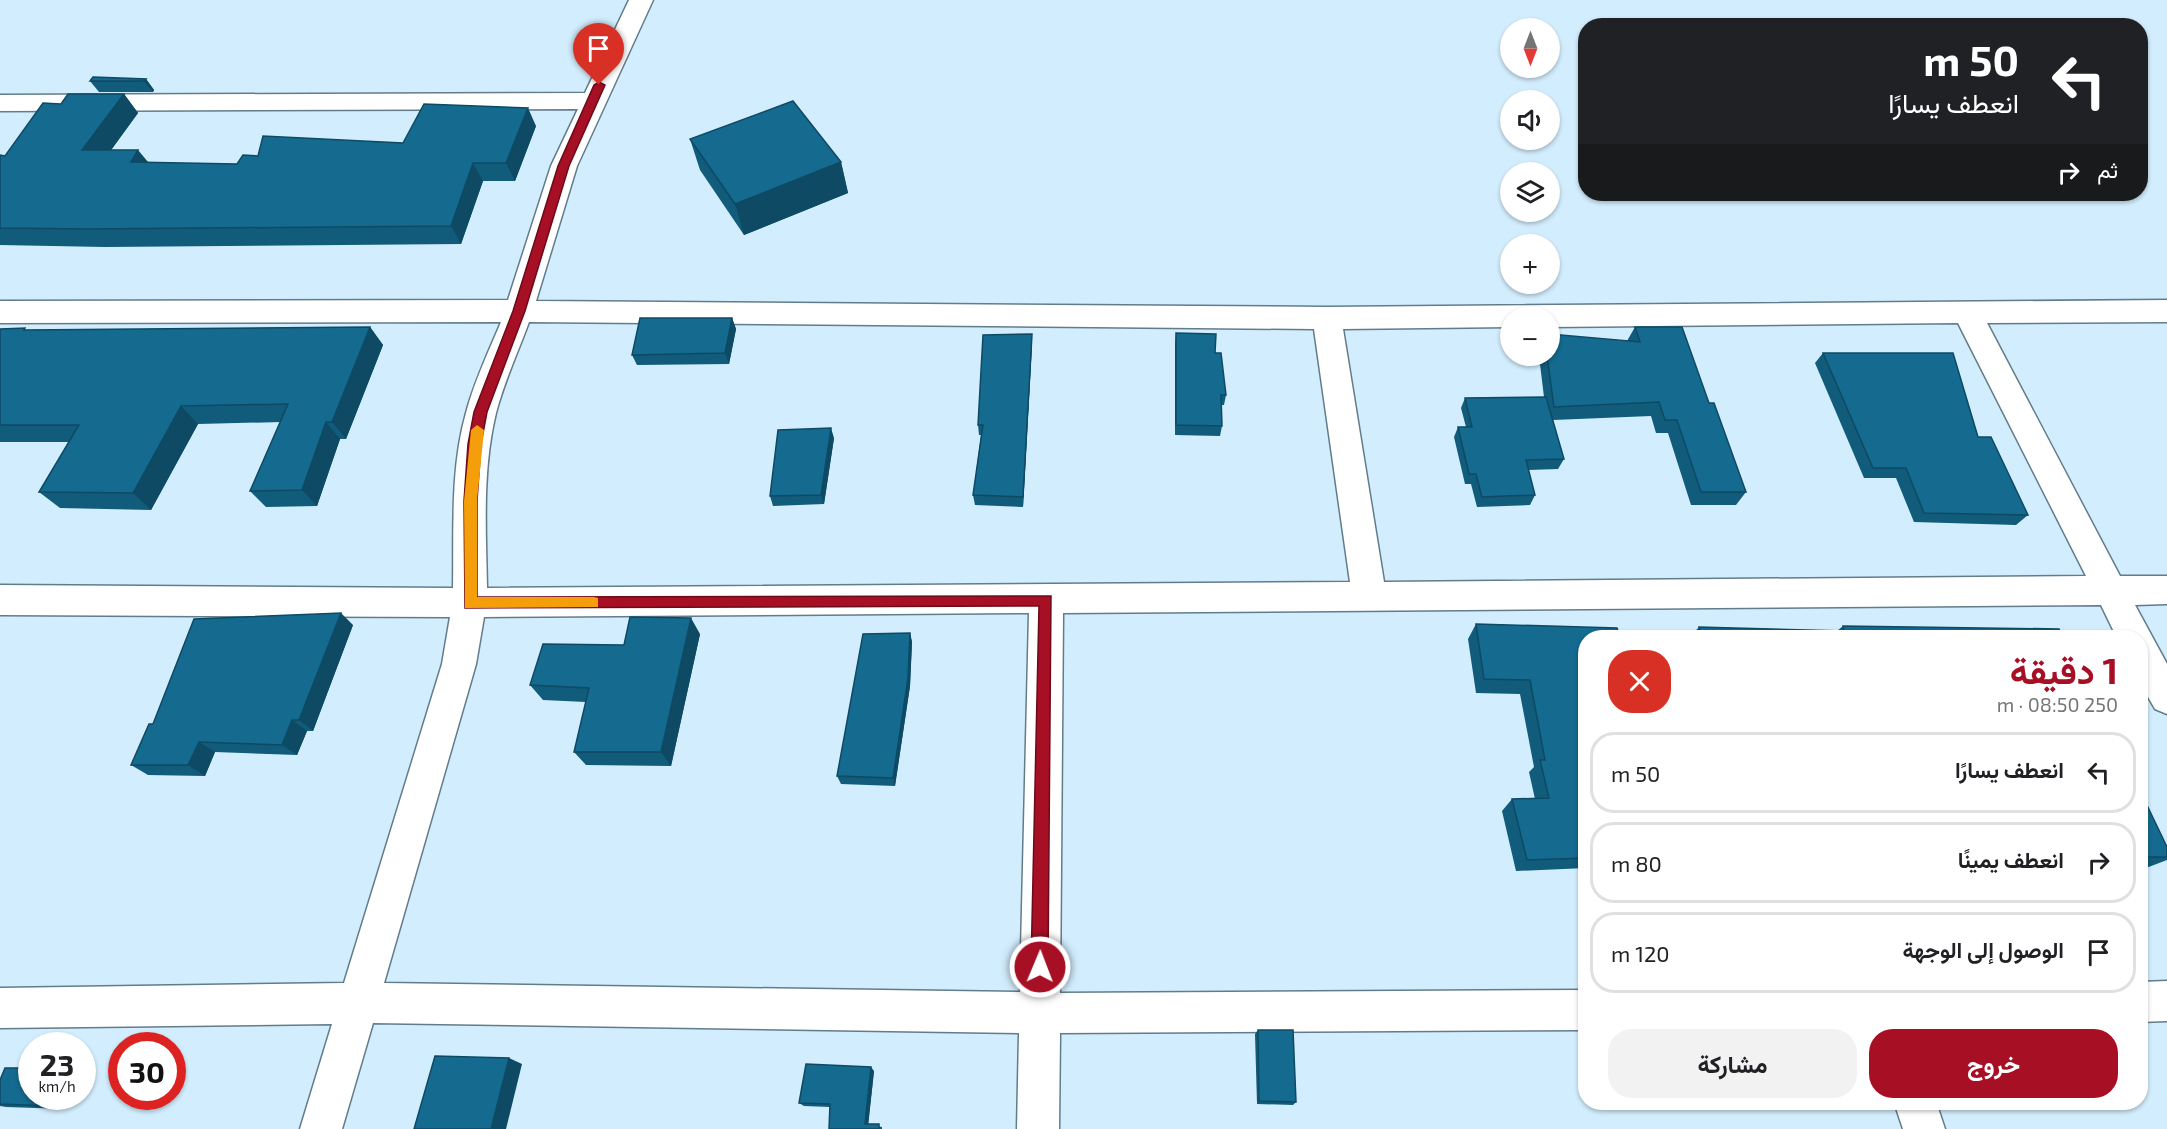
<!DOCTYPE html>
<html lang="ar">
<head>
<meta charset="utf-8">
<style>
	:root { --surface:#fff; --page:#f2f2f2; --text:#202124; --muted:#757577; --line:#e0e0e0; --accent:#a70f24 }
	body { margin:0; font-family:"Exo 2",Vazirmatn,sans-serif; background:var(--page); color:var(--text); direction:rtl; height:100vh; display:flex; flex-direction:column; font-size:22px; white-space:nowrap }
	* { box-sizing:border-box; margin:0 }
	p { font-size:20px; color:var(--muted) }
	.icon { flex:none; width:33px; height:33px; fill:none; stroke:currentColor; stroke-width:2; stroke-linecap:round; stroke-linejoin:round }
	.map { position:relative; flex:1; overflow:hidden; direction:ltr }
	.drawer { position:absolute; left:1578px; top:630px; width:570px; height:480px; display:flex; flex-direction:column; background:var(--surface); border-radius:24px; box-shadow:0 2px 4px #0004; direction:rtl }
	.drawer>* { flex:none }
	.top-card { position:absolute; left:1578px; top:18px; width:570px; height:183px; border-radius:24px; box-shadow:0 2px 4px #0004; direction:rtl; background:#202124; color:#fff; overflow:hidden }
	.needle { width:39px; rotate:180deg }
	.buttons { position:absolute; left:1500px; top:18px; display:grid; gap:12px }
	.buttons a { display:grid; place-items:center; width:60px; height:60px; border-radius:50%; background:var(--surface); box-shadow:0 2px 4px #0004; font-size:30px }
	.speed { position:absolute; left:18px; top:1032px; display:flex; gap:12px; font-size:30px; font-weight:700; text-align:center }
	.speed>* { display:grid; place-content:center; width:78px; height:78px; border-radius:50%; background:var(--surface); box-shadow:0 2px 4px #0004; line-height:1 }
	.speed small { font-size:15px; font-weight:400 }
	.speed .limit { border:9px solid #d22; background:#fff; color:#111 }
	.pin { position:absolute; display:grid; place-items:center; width:51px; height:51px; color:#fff; margin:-62px -26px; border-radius:50% 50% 50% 0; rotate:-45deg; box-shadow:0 0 6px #0007 }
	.pin .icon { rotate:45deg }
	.me { position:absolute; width:66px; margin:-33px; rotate:1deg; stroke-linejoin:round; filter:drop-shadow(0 0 4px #0008) }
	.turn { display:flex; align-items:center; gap:21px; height:126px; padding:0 30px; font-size:27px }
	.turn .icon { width:78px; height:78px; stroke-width:2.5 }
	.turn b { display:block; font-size:42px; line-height:51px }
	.then { display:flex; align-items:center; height:57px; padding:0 30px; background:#0003; gap:12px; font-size:22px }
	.round { display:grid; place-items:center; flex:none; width:63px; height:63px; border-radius:24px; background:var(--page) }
	.summary { display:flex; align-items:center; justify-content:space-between; height:102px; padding:0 30px }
	h1 { font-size:36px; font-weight:700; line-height:45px; color:var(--accent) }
	.button { display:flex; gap:12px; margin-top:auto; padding:12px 30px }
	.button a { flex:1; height:69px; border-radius:24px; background:var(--accent); color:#fff; font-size:24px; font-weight:700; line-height:69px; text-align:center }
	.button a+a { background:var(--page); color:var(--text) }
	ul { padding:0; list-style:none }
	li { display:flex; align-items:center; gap:18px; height:81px; margin:0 12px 9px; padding:0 18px; border:3px solid var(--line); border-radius:24px }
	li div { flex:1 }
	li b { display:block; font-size:22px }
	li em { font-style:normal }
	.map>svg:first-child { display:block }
</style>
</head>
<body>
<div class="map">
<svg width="2167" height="1129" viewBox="0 0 2167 1129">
	<rect width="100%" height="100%" fill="#d2edfd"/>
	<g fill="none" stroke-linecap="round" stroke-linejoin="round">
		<!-- minor casing -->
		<g stroke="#637c8a" stroke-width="3">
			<g id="minor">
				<path d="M 629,0 L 653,0 L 577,166 L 536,301 L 1327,307 L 2167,300 L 2167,322 L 1987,323 L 2120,576 L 2167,576 L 2167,604 L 2135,605 L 2167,664 L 2167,714 L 2155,709 L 2140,683 L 2140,638 L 2117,638 L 2101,605 L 1063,613 L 1060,993 L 1586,990 L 1586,1030 L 1060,1033 L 1059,1129 L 1017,1129 L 1019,1033 L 373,1023 L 342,1129 L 300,1129 L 332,1024 L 0,1028 L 0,988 L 344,983 L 442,664 L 450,617 L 0,615 L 0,585 L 453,588 C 454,531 450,469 466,413 C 474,382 489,351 501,322 L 0,323 L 0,301 L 508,300 L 551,166 L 578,109 L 0,111 L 0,95 L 585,93 ZM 1510,316 L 1550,316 L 1550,327 L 1958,323 L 2086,576 L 1384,582 L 1343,329 L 1510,327 ZM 529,322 L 1314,329 L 1350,582 L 487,588 C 486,531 482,470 496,413 C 504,382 518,352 529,322 ZM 1029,613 L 1020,992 L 384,983 L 476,664 L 484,617 Z"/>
				<path d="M 2167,981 L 2167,1021 L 2140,1022 L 2140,982 Z"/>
				<path d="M 1894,1102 L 1936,1102 L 1945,1129 L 1903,1129 Z"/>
			</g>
		</g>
		<!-- minor -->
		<use href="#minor" fill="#fff" fill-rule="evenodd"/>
	</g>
	<!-- wall -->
	<g fill="#115b7b">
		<path d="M 146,79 L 154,90 L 153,92 L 99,92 L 90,81 Z"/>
		<path d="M 124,94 L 138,113 L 111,150 L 149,163 L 237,164 L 258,156 L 403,143 L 536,126 L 515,181 L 483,181 L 461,244 L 105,247 L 0,245 L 0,155 L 5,156 L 61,104 Z"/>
		<path d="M 690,139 L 841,162 L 848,193 L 744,235 L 700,170 Z"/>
		<path d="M 732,318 L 736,329 L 729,364 L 637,365 L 632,355 Z"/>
		<path d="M 370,327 L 383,345 L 346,439 L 340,439 L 317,506 L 266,507 L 250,491 L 281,422 L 198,424 L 151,510 L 60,508 L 39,492 L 69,442 L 0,442 L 0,329 L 28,330 Z"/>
		<path d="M 1635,327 L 1709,403 L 1746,492 L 1736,505 L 1691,505 L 1668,433 L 1656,433 L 1651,416 L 1553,420 L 1564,459 L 1558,469 L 1528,470 L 1535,495 L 1530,505 L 1477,507 L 1471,484 L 1465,484 L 1454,437 L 1458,427 L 1466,427 L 1461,408 L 1465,398 L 1544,397 L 1539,356 L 1550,356 L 1627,341 Z"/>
		<path d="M 1176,333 L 1215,353 L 1226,395 L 1224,405 L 1221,405 L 1222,426 L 1220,436 L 1175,435 L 1175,343 Z"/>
		<path d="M 1032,344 L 1023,507 L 975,505 L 973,495 L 981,435 L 979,435 L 978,425 Z"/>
		<path d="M 1823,353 L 1978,437 L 2028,515 L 2016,525 L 1914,522 L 1896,478 L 1864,478 L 1815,363 Z"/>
		<path d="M 834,438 L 824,504 L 773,506 L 770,496 Z"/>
		<path d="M 1476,624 L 1586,638 L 1586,868 L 1516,871 L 1502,811 L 1512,799 L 1535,799 L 1529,772 L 1534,767 L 1520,694 L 1476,693 L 1468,639 Z"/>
		<path d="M 353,625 L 313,731 L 307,731 L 297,755 L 215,752 L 205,776 L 148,775 L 131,765 L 153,724 Z"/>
		<path d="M 1843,626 L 2063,638 L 1689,638 L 1699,627 L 1837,631 Z"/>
		<path d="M 910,633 L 912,642 L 910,686 L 895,786 L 841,784 L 837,776 Z"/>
		<path d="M 700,634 L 671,766 L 586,765 L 574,752 L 586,702 L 543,700 L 530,685 L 624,645 Z"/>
		<path d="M 2140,797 L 2167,847 L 2167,860 L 2146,868 L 2140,868 Z"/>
		<path d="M 1258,1030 L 1296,1102 L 1293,1105 L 1257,1104 L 1255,1034 Z"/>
		<path d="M 874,1071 L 868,1124 L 882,1127 L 882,1129 L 829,1129 L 830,1107 L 804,1106 L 799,1103 Z"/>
		<path d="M 0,1080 L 32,1096 L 72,1096 L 66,1109 L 6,1107 L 0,1106 Z"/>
		<path d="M 1678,1102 L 1713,1102 L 1678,1104 Z"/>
	</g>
	<!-- shaded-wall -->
	<g fill="#0e4a64">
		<path d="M 146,79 L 154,90 L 153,92 L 144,81 Z"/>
		<path d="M 124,94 L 138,113 L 98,168 L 82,150 Z"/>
		<path d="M 528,108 L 536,126 L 515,181 L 506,163 Z"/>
		<path d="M 138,150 L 153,168 L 131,162 Z"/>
		<path d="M 841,162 L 848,193 L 744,235 L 735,204 Z"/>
		<path d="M 473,163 L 483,181 L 461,244 L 451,226 Z"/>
		<path d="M 732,318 L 736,329 L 729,364 L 725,353 Z"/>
		<path d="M 370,327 L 383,345 L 346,439 L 332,422 Z"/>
		<path d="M 1032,334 L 1032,344 L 1023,507 L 1023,497 Z"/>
		<path d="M 181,406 L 198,424 L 151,510 L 133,493 Z"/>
		<path d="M 326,422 L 340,439 L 317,506 L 302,490 Z"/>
		<path d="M 831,428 L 834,438 L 824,504 L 821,495 Z"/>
		<path d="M 341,613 L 353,625 L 313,731 L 299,720 Z"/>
		<path d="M 691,618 L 700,634 L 671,766 L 661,752 Z"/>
		<path d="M 910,633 L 912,642 L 910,686 L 895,786 L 893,778 Z"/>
		<path d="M 292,720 L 307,731 L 297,755 L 282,745 Z"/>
		<path d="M 199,742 L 215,752 L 205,776 L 188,765 Z"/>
		<path d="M 509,1058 L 522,1064 L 506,1129 L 491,1129 Z"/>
		<path d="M 871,1067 L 874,1071 L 868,1127 L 865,1124 Z"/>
		<path d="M 55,1096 L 72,1096 L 66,1109 L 50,1106 Z"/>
	</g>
	<!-- building -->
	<g fill="#146a8f" stroke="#0e4a64" stroke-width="1.5">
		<path d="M 93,77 L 146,79 L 144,81 L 90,81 Z"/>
		<path d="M 68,94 L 124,94 L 82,150 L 138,150 L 131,162 L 237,164 L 243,155 L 258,156 L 263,136 L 403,143 L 424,104 L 528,108 L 506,163 L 473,163 L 451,226 L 88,229 L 0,228 L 0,155 L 5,156 L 43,103 L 61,104 Z"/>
		<path d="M 793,101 L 841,162 L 735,204 L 690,139 Z"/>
		<path d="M 640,318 L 732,318 L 725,353 L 632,355 Z"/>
		<path d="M 370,327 L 332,422 L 326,422 L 302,490 L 250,491 L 288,404 L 181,406 L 133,493 L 39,492 L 79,425 L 0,425 L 0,329 L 25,328 L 24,330 Z"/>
		<path d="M 1635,327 L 1682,327 L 1709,403 L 1714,403 L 1746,492 L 1701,492 L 1677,420 L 1665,420 L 1659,402 L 1554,407 L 1547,356 L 1550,356 L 1550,334 L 1640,342 Z"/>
		<path d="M 1176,333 L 1216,334 L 1215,353 L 1221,353 L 1226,395 L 1221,395 L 1222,426 L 1176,425 Z"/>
		<path d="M 1032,334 L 1023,497 L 973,495 L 983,425 L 978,425 L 983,335 Z"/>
		<path d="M 1823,353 L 1953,353 L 1978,437 L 1991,437 L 2028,515 L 1924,513 L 1906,468 L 1873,468 Z"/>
		<path d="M 1546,397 L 1564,459 L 1526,460 L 1535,495 L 1482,497 L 1476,474 L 1469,474 L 1458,427 L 1472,427 L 1465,398 Z"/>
		<path d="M 831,428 L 821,495 L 770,496 L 778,430 Z"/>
		<path d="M 341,613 L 299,720 L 292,720 L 282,745 L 199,742 L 188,765 L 131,765 L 149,724 L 153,724 L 194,619 Z"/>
		<path d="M 630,617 L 691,618 L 661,752 L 574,752 L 589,688 L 530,685 L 543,644 L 624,645 Z"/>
		<path d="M 1476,624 L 1617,628 L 1620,638 L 1586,638 L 1586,858 L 1527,860 L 1512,799 L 1549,798 L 1540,760 L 1545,760 L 1530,680 L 1484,679 Z"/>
		<path d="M 1843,626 L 2059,629 L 2063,638 L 1702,638 L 1699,627 L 1844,631 Z"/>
		<path d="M 910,633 L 908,678 L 893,778 L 837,776 L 863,634 Z"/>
		<path d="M 2140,797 L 2143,797 L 2167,847 L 2167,857 L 2140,857 Z"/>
		<path d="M 1258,1030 L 1293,1030 L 1296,1102 L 1259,1101 Z"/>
		<path d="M 435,1056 L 509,1058 L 491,1129 L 414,1129 Z"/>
		<path d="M 806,1064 L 871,1067 L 865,1124 L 879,1124 L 879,1129 L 829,1129 L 830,1104 L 799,1103 Z"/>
		<path d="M 5,1068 L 32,1068 L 32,1096 L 55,1096 L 50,1106 L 0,1104 L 0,1080 Z"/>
	</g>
	<!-- route -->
	<path fill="#a70f24" stroke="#6d0a17" stroke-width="1.5" d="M 599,82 L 605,85 L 569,166 L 525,311 L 487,412 L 481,444 L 477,501 L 477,597 L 1051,596 L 1048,967 L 1045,973 L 1040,975 L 1034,973 L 1031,967 L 1039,606 L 465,608 L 464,501 L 468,444 L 474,412 L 513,311 L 558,166 L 594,85 Z"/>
	<!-- slow -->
	<path fill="#f59e0b" d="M 477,425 L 484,430 L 477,501 L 477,597 L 594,597 L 598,598 L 598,607 L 465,608 L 464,501 L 471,430 Z"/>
</svg>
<div class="buttons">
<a><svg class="needle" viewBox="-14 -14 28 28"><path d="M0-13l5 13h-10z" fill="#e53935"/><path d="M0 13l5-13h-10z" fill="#757577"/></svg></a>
<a><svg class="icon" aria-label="sound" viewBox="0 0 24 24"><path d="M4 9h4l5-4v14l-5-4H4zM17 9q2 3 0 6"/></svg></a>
<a><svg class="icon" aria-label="layers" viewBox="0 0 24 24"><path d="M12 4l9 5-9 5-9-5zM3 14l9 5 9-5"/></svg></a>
<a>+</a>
<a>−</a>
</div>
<div class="speed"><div>23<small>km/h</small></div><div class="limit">30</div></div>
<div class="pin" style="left:599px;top:85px;background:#d93025"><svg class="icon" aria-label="arrive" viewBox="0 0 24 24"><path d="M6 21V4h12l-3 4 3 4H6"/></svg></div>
<svg class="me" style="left:1040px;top:967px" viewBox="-20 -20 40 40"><circle r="17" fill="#a70f24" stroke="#fff" stroke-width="3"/><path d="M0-11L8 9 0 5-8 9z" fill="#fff"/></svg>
<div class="top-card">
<div class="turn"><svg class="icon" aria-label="left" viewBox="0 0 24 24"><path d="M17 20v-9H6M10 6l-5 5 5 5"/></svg><div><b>50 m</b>انعطف يسارًا</div></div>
<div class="then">ثم<svg class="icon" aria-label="right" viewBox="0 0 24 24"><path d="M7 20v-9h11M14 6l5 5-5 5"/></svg></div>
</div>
<section class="drawer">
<div class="summary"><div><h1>1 دقيقة</h1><p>250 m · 08:50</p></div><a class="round" style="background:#d93025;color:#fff"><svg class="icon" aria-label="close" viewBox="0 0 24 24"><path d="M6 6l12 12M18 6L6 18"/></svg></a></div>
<ul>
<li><svg class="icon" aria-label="left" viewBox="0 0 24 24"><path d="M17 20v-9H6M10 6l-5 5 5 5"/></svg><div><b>انعطف يسارًا</b></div><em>50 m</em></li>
<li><svg class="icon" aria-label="right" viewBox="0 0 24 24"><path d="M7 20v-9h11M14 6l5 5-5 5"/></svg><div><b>انعطف يمينًا</b></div><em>80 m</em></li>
<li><svg class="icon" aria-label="arrive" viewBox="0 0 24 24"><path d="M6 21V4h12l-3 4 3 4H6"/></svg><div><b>الوصول إلى الوجهة</b></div><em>120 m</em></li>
</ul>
<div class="button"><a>خروج</a><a>مشاركة</a></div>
</section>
</div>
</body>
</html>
